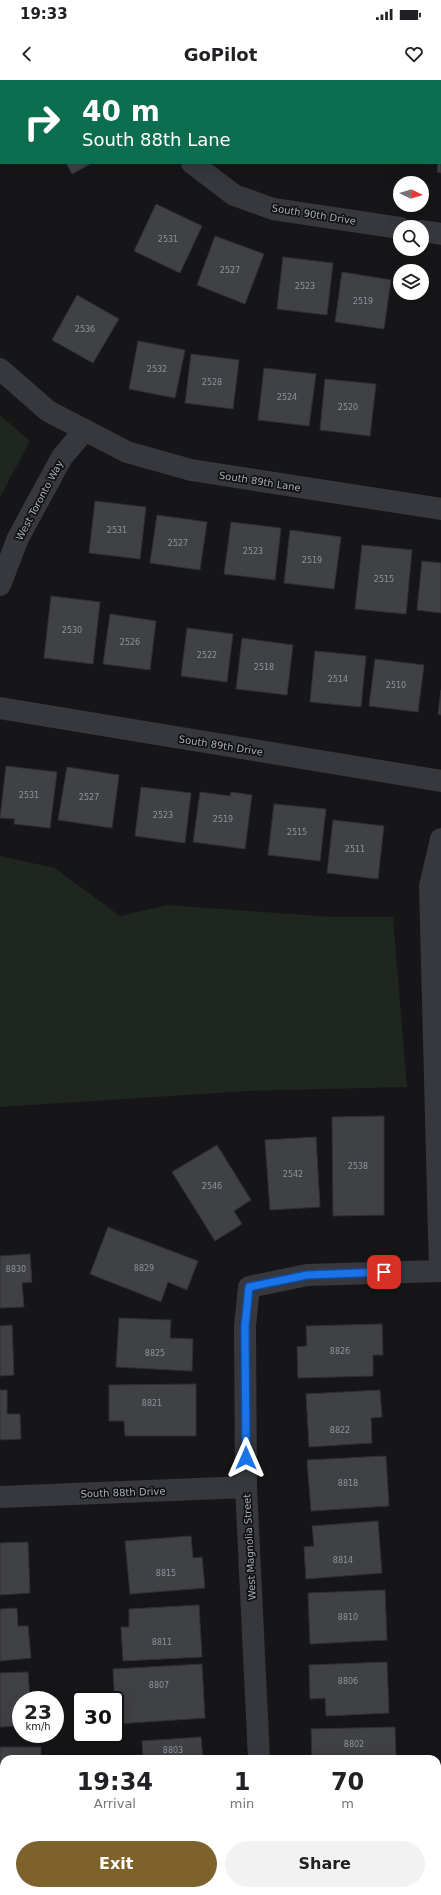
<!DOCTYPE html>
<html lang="en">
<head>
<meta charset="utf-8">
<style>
	:root { --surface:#fff; --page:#f2f2f2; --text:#202124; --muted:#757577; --accent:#7e622b }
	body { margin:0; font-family:"DejaVu Sans",sans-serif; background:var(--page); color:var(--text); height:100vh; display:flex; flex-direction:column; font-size:15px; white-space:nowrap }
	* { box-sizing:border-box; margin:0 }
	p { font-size:13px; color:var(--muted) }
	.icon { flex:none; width:22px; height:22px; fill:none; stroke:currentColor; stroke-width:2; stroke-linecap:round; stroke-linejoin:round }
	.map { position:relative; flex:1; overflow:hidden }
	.sheet { position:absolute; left:0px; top:1675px; width:441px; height:140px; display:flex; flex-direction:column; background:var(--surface); border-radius:12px 12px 0 0; box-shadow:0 4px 16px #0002 }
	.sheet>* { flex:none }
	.guide { position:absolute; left:0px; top:0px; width:441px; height:84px; box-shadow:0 4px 16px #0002; background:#0b6e4f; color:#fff; overflow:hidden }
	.needle { width:26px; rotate:95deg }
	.tools { position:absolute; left:393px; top:96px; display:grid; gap:8px }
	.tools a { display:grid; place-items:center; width:36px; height:36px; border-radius:50%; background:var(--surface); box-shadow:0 4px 16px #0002; font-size:20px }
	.speed { position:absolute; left:12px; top:1611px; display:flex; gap:8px; font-size:20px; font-weight:700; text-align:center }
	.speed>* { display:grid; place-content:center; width:52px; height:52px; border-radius:50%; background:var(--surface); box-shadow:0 4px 16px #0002; line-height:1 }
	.speed small { font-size:10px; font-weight:400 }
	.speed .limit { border:2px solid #111; border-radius:6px; background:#fff; color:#111 }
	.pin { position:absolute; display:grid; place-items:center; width:34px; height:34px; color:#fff; margin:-17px; border-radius:8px; box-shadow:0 2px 6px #0006 }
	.me { position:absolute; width:44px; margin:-22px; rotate:0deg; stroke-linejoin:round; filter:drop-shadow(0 0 3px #0008) }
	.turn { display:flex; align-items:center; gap:14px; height:84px; padding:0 16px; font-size:18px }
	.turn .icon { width:52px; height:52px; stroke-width:2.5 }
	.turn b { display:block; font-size:28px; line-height:34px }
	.eta { display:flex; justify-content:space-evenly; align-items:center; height:68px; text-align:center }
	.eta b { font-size:24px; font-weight:700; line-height:28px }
	.cta { display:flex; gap:8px; margin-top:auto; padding:8px 16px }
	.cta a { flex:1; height:46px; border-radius:24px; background:var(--accent); color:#fff; font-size:16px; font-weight:700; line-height:46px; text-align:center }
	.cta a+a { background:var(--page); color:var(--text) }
	.status { display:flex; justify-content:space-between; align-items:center; height:28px; padding:0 20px; background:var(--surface); direction:ltr }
	.status svg { height:11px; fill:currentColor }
	header { display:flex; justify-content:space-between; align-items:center; height:52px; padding:0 16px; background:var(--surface); font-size:18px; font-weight:700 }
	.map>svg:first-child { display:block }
</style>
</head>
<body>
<div class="status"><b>19:33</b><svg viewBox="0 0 49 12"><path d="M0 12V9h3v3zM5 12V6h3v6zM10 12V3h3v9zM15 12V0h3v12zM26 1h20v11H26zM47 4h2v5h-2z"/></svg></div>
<header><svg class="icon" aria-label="back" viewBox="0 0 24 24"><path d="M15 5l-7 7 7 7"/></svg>GoPilot<svg class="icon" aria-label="heart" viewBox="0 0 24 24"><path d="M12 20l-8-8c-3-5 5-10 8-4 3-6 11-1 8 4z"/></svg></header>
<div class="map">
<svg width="441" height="1815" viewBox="0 0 441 1815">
	<rect width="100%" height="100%" fill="#161618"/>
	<!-- green -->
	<g fill="#1e261f">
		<path d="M 0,335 L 30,361 L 0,417 Z"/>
		<path d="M 0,776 L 55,788 L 120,836 L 167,825 L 332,837 L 393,837 L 407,1007 L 248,1011 L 0,1027 Z"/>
		<path d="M 0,1725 L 4,1725 L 4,1811 L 236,1811 L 236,1815 L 0,1815 Z"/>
	</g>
	<!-- building -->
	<g fill="#404145" stroke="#303034">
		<path d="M 35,0 L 88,0 L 88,1 L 36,1 Z"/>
		<path d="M 441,58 L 441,93 L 437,92 L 438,83 L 440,83 Z"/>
		<path d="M 66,83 L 92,83 L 72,94 Z"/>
		<path d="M 156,124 L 202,146 L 180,193 L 134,171 Z"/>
		<path d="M 215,156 L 264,174 L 245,224 L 197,205 Z"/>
		<path d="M 283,177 L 333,183 L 327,235 L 277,229 Z"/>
		<path d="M 342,192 L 391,200 L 384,249 L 335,242 Z"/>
		<path d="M 77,215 L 119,239 L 93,283 L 52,260 Z"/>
		<path d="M 138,261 L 185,270 L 175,318 L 129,309 Z"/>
		<path d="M 191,274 L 239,280 L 233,329 L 185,323 Z"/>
		<path d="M 264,288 L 316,294 L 309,346 L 258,340 Z"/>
		<path d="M 325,299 L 376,304 L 370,356 L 320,350 Z"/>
		<path d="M 95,421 L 146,427 L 140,479 L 89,473 Z"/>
		<path d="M 157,435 L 207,442 L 200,490 L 150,483 Z"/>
		<path d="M 231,442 L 281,448 L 275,500 L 224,494 Z"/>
		<path d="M 290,450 L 341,457 L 334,509 L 284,503 Z"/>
		<path d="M 362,465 L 412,470 L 406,534 L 355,529 Z"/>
		<path d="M 422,481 L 441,483 L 441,533 L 417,530 Z"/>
		<path d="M 51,516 L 100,522 L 93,584 L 44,578 Z"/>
		<path d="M 110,534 L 156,541 L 150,590 L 103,584 Z"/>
		<path d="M 187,548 L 233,554 L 227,602 L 181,596 Z"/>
		<path d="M 242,558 L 293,565 L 287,615 L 236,609 Z"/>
		<path d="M 315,571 L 366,576 L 361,627 L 310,622 Z"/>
		<path d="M 375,579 L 424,585 L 418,632 L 369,626 Z"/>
		<path d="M 441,610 L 441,635 L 438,634 Z"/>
		<path d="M 6,686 L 57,692 L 50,748 L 14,744 L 15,739 L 0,738 Z"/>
		<path d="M 67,687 L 119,695 L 112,748 L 58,740 Z"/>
		<path d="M 141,707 L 191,713 L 185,763 L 135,756 Z"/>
		<path d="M 200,712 L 230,716 L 231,712 L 252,715 L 245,769 L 193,762 Z"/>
		<path d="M 274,724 L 326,729 L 320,781 L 268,775 Z"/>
		<path d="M 333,740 L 384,746 L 378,799 L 327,793 Z"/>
		<path d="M 384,1036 L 384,1135 L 333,1136 L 332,1037 Z"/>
		<path d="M 316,1057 L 320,1127 L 270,1130 L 265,1060 Z"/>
		<path d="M 217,1065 L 251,1120 L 234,1131 L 242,1144 L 215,1161 L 172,1092 Z"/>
		<path d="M 108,1147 L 198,1181 L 187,1210 L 168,1202 L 161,1222 L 90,1194 Z"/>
		<path d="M 30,1174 L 32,1202 L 22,1203 L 24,1227 L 0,1228 L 0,1176 Z"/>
		<path d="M 119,1238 L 171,1240 L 170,1258 L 193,1259 L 192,1291 L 116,1287 Z"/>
		<path d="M 382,1244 L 383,1275 L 373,1275 L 373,1296 L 298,1298 L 297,1267 L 307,1266 L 306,1246 Z"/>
		<path d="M 12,1245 L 14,1295 L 0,1296 L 0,1246 Z"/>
		<path d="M 196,1304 L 196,1356 L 125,1356 L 124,1341 L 109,1341 L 109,1305 Z"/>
		<path d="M 0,1310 L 7,1310 L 7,1334 L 20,1334 L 21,1359 L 0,1360 Z"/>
		<path d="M 380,1310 L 382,1337 L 371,1338 L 372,1363 L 309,1367 L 306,1314 Z"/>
		<path d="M 386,1376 L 389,1426 L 311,1431 L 307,1380 Z"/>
		<path d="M 378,1441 L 382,1493 L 306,1499 L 304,1467 L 314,1466 L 312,1446 Z"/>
		<path d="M 191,1456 L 193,1478 L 202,1477 L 205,1508 L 130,1514 L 125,1461 Z"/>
		<path d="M 28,1462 L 30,1513 L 0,1515 L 0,1463 Z"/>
		<path d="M 385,1510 L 387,1560 L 310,1564 L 308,1513 Z"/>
		<path d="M 199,1525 L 202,1577 L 123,1581 L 121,1547 L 129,1547 L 129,1529 Z"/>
		<path d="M 17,1528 L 18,1546 L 28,1546 L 31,1578 L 0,1581 L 0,1529 Z"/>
		<path d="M 387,1582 L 389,1633 L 326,1636 L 325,1618 L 310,1619 L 309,1585 Z"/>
		<path d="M 202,1584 L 205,1638 L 116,1644 L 113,1589 Z"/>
		<path d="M 28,1592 L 30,1620 L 21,1620 L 21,1646 L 0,1647 L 0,1593 Z"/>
		<path d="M 395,1647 L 396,1679 L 312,1679 L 311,1649 Z"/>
		<path d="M 201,1657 L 203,1679 L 143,1679 L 142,1661 Z"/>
		<path d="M 0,1667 L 41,1667 L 41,1679 L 4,1679 L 4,1720 L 0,1720 Z"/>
	</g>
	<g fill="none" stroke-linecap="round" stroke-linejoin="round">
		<!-- minor -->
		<g stroke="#37383d" stroke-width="22">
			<path d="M 139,0 L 140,1"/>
			<path d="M 192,83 L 234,115 L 273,129 L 400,148"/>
			<path d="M 422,151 L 441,154"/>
			<path d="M 0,289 L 48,331 L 127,372 L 191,390 L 441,429"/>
			<path d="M 0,505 L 18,458 L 62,377 L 85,350"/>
			<path d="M 0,628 L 441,701"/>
			<path d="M 440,1191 L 430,806 L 441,759"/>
			<path d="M 0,1417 L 246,1407"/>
			<path d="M 259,1679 L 246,1407 L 245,1246 L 249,1207 L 307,1195 L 441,1191"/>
			<path d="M 264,1811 L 265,1815"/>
		</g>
	</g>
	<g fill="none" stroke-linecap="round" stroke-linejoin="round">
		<!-- route casing -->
		<g stroke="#114b97" stroke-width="10">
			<path id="route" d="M 246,1378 L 245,1246 L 249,1207 L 307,1195 L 384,1192"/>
		</g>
		<!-- route -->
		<use href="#route" stroke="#1a73e8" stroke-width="7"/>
	</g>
	<g text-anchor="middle" stroke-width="3.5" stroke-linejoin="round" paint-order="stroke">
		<!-- number labels -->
		<g font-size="8" fill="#8e929b">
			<text x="168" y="162">2531</text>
			<text x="230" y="193">2527</text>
			<text x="305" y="209">2523</text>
			<text x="363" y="224">2519</text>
			<text x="85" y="252">2536</text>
			<text x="157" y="292">2532</text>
			<text x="212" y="305">2528</text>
			<text x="287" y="320">2524</text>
			<text x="348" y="330">2520</text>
			<text x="117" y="453">2531</text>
			<text x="178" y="466">2527</text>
			<text x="253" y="474">2523</text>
			<text x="312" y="483">2519</text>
			<text x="384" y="502">2515</text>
			<text x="72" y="553">2530</text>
			<text x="130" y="565">2526</text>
			<text x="207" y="578">2522</text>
			<text x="264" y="590">2518</text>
			<text x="338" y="602">2514</text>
			<text x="396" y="608">2510</text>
			<text x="29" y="718">2531</text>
			<text x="89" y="720">2527</text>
			<text x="163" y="738">2523</text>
			<text x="223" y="742">2519</text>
			<text x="297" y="755">2515</text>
			<text x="355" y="772">2511</text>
			<text x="358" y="1089">2538</text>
			<text x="293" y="1097">2542</text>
			<text x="212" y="1109">2546</text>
			<text x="144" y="1191">8829</text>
			<text x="16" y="1192">8830</text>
			<text x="340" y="1274">8826</text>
			<text x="155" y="1276">8825</text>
			<text x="152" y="1326">8821</text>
			<text x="340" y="1353">8822</text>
			<text x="348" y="1406">8818</text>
			<text x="343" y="1483">8814</text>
			<text x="166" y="1496">8815</text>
			<text x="348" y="1540">8810</text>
			<text x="162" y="1565">8811</text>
			<text x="348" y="1604">8806</text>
			<text x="159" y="1608">8807</text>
			<text x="354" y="1667">8802</text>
			<text x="173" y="1673">8803</text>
		</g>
		<!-- street labels -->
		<g font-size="10" fill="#a8adb8" stroke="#111113">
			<text transform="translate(314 134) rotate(9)" y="4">South 90th Drive</text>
			<text transform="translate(260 401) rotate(9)" y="4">South 89th Lane</text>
			<text transform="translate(39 420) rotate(-62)" y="4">West Toronto Way</text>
			<text transform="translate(221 665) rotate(9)" y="4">South 89th Drive</text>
			<text transform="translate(123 1412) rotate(-2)" y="4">South 88th Drive</text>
			<text transform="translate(249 1467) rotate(-93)" y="4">West Magnolia Street</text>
		</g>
	</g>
</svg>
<div class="tools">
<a><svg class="needle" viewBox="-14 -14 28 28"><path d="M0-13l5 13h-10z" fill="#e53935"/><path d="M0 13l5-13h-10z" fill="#757577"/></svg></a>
<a><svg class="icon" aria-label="search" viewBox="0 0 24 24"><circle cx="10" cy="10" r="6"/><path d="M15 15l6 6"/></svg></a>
<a><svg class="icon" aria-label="layers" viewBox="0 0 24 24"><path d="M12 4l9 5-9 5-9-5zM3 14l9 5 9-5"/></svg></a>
</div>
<div class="speed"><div>23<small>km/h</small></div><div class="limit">30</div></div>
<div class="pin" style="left:384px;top:1192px;background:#d93025"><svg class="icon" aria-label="arrive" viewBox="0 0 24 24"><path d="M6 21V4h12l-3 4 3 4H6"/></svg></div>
<svg class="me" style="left:246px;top:1378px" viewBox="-20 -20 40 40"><path d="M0-17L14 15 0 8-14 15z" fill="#1a73e8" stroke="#fff" stroke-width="4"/></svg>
<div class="guide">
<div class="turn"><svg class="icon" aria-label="right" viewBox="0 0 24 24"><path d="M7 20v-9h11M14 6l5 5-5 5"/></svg><div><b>40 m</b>South 88th Lane</div></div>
</div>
<section class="sheet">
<div class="eta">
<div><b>19:34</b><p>Arrival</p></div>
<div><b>1</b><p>min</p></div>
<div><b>70</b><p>m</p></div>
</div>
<div class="cta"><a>Exit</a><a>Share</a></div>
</section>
</div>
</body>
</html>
